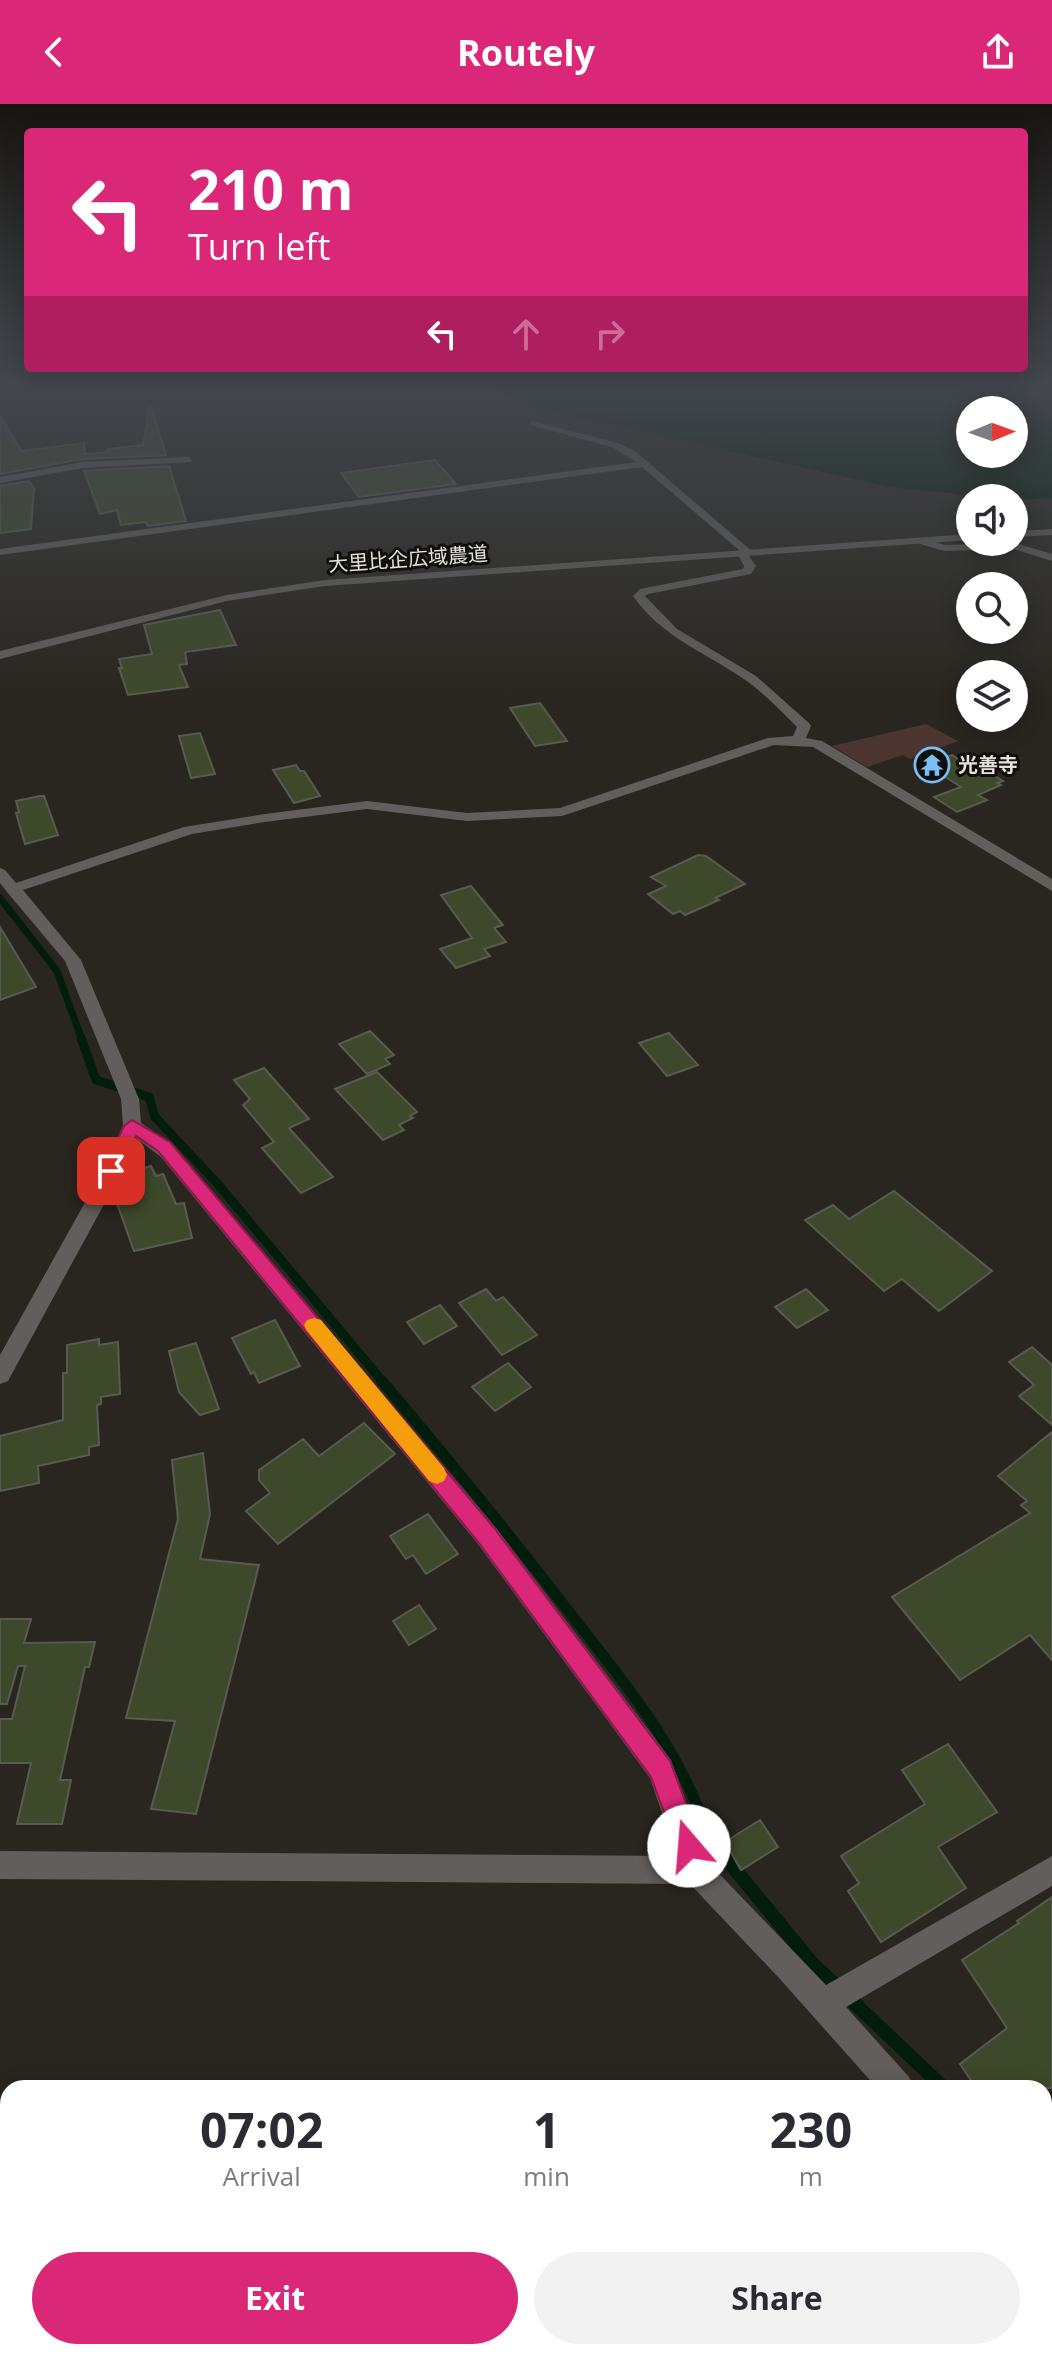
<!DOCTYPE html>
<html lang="en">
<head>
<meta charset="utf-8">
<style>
	:root { --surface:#fff; --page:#f2f2f3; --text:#2b2b33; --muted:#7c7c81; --accent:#db2777 }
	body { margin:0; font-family:"Open Sans","Noto Sans JP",sans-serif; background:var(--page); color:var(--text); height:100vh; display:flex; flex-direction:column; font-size:30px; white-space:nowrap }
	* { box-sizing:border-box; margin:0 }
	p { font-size:26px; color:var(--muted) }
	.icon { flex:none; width:44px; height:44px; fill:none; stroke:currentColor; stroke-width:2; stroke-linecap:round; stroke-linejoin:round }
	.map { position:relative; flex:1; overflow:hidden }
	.panel { position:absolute; left:0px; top:1976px; width:1052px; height:280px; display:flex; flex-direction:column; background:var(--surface); border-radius:24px 24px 0 0; box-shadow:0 4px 20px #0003 }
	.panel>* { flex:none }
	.top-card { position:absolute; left:24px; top:24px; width:1004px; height:244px; border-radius:8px; box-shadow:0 4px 20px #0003; background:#db2777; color:#fff; overflow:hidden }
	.needle { width:52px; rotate:89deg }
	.fabs { position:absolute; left:956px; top:292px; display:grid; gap:16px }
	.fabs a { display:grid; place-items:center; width:72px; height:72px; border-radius:50%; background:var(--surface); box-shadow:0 4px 20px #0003; font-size:40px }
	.pin { position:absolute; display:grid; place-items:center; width:68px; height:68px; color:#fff; margin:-34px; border-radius:16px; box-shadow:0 4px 12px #0006 }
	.me { position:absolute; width:88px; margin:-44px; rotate:342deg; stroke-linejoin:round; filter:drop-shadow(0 0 6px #0008) }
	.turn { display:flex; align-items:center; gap:28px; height:168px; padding:0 32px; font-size:36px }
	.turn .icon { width:104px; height:104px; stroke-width:2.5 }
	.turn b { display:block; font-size:56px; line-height:68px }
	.lanes { display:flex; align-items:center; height:76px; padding:0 32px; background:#0003; justify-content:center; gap:40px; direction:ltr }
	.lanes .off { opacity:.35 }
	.eta { display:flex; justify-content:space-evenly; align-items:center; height:136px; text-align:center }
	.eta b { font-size:48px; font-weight:700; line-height:56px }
	.primary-button { display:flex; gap:16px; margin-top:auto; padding:16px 32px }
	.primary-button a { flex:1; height:92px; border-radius:48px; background:var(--accent); color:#fff; font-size:32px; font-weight:700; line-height:92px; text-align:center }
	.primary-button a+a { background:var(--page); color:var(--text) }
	header { display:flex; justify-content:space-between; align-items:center; height:104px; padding:0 32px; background:var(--accent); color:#fff; font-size:36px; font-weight:700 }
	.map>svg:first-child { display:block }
</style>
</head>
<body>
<header><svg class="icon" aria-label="back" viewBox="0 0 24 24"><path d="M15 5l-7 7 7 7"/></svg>Routely<svg class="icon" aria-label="share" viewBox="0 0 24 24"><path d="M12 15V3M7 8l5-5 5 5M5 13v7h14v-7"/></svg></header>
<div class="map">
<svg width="1052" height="2256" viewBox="0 0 1052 2256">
	<rect width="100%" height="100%" fill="#29261f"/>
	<!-- green -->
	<path fill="#4c3531" d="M 926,620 L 958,637 L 910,655 L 903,651 L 867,663 L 832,642 Z"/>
	<!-- water -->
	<path fill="#021d0c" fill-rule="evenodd" d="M 1019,277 L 1052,314 L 1052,394 L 1015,396 L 890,383 L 533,303 L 502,288 L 501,279 ZM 970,306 L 1014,306 L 1014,350 L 970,350 Z"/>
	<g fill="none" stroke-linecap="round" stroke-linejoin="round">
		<!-- stream-far3 -->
		<path stroke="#021d0c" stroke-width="7" d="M 0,794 L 57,867 L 82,936"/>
		<!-- stream-far2 -->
		<path stroke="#021d0c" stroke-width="9" d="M 81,934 L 96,976 L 149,993 L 155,1013 L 216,1078 L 384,1279"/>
		<!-- stream-far1 -->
		<path stroke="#021d0c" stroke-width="11" d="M 382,1277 C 449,1356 514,1436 577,1518 C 625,1579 673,1638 701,1711"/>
		<!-- stream -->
		<g stroke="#021d0c" stroke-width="14">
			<path d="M 700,1709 L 710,1735 L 811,1858 L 944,1984"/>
			<path d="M 1044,2067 L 1052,2071"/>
		</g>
	</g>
	<!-- building -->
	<g fill="#3e482a" stroke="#585b52" stroke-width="2">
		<path d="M 150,299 L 166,351 L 82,355 L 0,370 L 0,312 L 22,347 L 84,339 L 85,350 L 107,348 L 108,345 L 143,341 Z"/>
		<path d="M 435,356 L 456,380 L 359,393 L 341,369 Z"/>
		<path d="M 169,362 L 186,417 L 148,422 L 146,418 L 121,421 L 117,406 L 100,410 L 84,367 Z"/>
		<path d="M 29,377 L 34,384 L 31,425 L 0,429 L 0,382 Z"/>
		<path d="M 220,506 L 236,541 L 185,548 L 187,560 L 179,561 L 188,583 L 128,591 L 119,564 L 122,564 L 119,555 L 152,550 L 144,521 Z"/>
		<path d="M 540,599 L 567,637 L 535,642 L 510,604 Z"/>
		<path d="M 200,629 L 215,670 L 191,674 L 179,632 Z"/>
		<path d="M 952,651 L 968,661 L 973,659 L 1003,677 L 997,679 L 1001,681 L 978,691 L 987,696 L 957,708 L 934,693 L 961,683 L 927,661 Z"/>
		<path d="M 296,661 L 300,667 L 304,667 L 320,692 L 294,699 L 273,666 Z"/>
		<path d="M 40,692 L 44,692 L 58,731 L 25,740 L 16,709 L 19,708 L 16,697 Z"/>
		<path d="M 698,751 L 706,752 L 745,780 L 715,794 L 719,796 L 685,811 L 680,807 L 673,810 L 648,790 L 666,782 L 651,773 Z"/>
		<path d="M 471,782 L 503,821 L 494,824 L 506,838 L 484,845 L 490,852 L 456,864 L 440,845 L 472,834 L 441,791 Z"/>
		<path d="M 0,823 L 36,883 L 0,896 Z"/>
		<path d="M 370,927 L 394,951 L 385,955 L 390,960 L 367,970 L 339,940 Z"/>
		<path d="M 669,929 L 698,961 L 667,972 L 639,939 Z"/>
		<path d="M 264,964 L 309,1015 L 289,1024 L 333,1073 L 301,1089 L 262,1044 L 274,1038 L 243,1001 L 250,995 L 234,976 Z"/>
		<path d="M 377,968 L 417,1008 L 410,1012 L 413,1014 L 399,1021 L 404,1026 L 383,1036 L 335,985 Z"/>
		<path d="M 143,1060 L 144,1064 L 151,1062 L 156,1072 L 163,1070 L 176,1100 L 184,1099 L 192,1134 L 134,1147 L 114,1091 L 127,1087 L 121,1072 L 124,1066 Z"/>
		<path d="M 894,1087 L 992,1167 L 939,1207 L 902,1175 L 884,1187 L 805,1116 L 833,1101 L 849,1115 Z"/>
		<path d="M 486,1185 L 496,1197 L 503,1193 L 537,1231 L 502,1251 L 459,1199 Z"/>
		<path d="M 806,1185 L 828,1206 L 797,1224 L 775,1203 Z"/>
		<path d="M 440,1201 L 457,1222 L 424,1240 L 407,1218 Z"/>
		<path d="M 275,1216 L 300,1262 L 259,1279 L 254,1268 L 251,1270 L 232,1234 Z"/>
		<path d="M 99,1235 L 99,1241 L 118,1238 L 120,1290 L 101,1293 L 101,1300 L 97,1301 L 99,1341 L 89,1343 L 89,1351 L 38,1362 L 39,1379 L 0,1387 L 0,1332 L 63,1316 L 63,1269 L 67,1269 L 67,1241 Z"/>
		<path d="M 196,1239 L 219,1305 L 200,1311 L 179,1288 L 169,1247 Z"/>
		<path d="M 1032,1243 L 1052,1261 L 1052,1321 L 1019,1292 L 1034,1281 L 1009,1258 Z"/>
		<path d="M 508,1259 L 531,1283 L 495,1307 L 472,1283 Z"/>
		<path d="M 364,1319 L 395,1350 L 278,1440 L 246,1407 L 270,1389 L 259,1376 L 259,1366 L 303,1335 L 319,1352 Z"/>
		<path d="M 1052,1328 L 1052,1556 L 1030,1531 L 960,1576 L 892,1493 L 1030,1409 L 1021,1401 L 1027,1397 L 998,1372 Z"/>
		<path d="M 203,1349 L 210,1410 L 200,1455 L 259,1461 L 196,1710 L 151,1705 L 175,1617 L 126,1614 L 178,1415 L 172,1356 Z"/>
		<path d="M 428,1410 L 458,1450 L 426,1470 L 413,1451 L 406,1455 L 390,1432 Z"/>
		<path d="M 419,1501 L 436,1525 L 409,1541 L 393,1517 Z"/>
		<path d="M 0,1515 L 31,1515 L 24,1539 L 95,1538 L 89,1563 L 85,1563 L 60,1676 L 71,1676 L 62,1720 L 17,1720 L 31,1659 L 0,1659 L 0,1615 L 12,1615 L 25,1562 L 18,1562 L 7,1600 L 0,1600 Z"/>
		<path d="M 948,1640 L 997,1708 L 938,1743 L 966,1784 L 881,1838 L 848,1787 L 859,1779 L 841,1752 L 925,1700 L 902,1666 Z"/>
		<path d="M 760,1716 L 778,1743 L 741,1766 L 725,1738 Z"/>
		<path d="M 1052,1793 L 1052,1984 L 976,1984 L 960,1960 L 1007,1924 L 962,1856 L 1019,1819 L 1017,1817 Z"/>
	</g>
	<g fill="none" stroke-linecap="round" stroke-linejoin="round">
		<!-- minor -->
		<g fill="#615e5b" fill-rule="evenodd">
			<path d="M 530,317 L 618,339 L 635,347 L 754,449 L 749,452 L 756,462 L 751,470 L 648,490 L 645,492 L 677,525 L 756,572 L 809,619 L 811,622 L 806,634 L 822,637 L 1052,775 L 1052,787 L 813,643 L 774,641 L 562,712 L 467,717 L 367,705 L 265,718 L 192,730 L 23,786 L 81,856 L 139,995 L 141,1019 L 175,1043 L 496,1424 L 671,1656 L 707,1757 L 826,1881 L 1052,1752 L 1052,1782 L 846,1903 L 909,1973 L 914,1984 L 877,1984 L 779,1874 L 690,1780 L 0,1775 L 0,1747 L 677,1752 L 650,1674 L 478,1440 L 161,1053 L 136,1034 L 108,1093 L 8,1277 L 0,1280 L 0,1251 L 88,1093 L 123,1022 L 121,995 L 65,857 L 7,788 L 0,779 L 0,764 L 5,766 L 16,779 L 184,723 L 265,710 L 367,697 L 467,709 L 560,704 L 768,634 L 793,632 L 797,623 C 779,605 762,587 741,573 C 702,547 661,532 633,492 L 640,485 L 743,465 L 744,462 L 737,449 L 739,446 L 642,363 L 0,451 L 0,445 L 636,358 L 612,343 L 530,321 Z"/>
			<path d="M 189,353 L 192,358 L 83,364 L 0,379 L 0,373 L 83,358 Z"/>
			<path d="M 921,434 L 945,441 L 1015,439 L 1052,450 L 1052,457 L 1014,445 L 944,447 L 917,439 L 916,437 Z"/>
			<path d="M 1044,2084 L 1052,2087 L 1052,2119 L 1044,2116 Z"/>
		</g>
		<!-- tertiary -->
		<g fill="#615e5b" fill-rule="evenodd">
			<path d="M 1052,425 L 1052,431 L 1014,433 L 1014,427 Z"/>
			<path d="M 970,430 L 970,436 L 325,482 L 227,497 L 0,555 L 0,547 L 227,491 L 325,476 Z"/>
		</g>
	</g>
	<!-- sky -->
	<linearGradient id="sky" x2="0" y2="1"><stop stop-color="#171511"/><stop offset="0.47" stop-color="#43474d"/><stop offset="1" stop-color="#43474d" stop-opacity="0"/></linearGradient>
	<rect width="1052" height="593" fill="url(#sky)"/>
	<!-- route -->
	<path fill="#db2777" stroke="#8e194d" stroke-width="2" d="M 132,1016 L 170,1038 L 495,1425 L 670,1657 L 702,1742 L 698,1751 L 689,1755 L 680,1751 L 651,1673 L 479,1439 L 158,1047 L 136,1032 L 117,1072 L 105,1072 L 102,1067 L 124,1022 Z"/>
	<!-- slow -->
	<path fill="#f59e0b" d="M 314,1214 L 321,1216 L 444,1364 L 447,1371 L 444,1377 L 437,1380 L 429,1377 L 307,1227 L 304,1221 L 307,1216 Z"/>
	<!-- icons -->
	<defs>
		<g id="temple-ring" transform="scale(1.8)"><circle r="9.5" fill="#110f0c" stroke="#7abff8" stroke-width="1.5"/><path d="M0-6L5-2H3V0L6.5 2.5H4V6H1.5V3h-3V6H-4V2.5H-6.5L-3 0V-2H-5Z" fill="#7abff8"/></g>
	</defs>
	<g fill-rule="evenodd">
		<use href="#temple-ring" x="932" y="661"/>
	</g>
	<g text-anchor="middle" stroke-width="6" stroke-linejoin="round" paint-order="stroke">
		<!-- far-street labels -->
		<g font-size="20" fill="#e2e1dc" stroke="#110f0c">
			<text transform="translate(408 455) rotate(-4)" y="7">大里比企広域農道</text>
		</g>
		<!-- far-poi labels -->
		<g font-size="20" font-weight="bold" fill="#e2e1dc" stroke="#110f0c" text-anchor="start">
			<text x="958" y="668">光善寺</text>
		</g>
	</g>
</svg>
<div class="fabs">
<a><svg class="needle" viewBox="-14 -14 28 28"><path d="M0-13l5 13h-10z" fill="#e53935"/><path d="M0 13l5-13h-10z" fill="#7c7c81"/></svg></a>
<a><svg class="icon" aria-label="sound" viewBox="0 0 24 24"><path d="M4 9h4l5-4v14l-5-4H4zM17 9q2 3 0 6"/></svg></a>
<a><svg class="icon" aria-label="search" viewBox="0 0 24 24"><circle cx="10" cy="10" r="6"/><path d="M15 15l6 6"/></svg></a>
<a><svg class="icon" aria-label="layers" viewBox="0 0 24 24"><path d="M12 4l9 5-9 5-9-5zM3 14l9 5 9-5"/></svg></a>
</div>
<div class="pin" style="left:111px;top:1067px;background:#d93025"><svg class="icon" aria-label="arrive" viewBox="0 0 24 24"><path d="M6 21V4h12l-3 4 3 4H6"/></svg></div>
<svg class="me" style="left:689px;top:1742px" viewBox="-20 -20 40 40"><circle r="19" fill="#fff"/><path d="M0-13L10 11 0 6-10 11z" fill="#db2777"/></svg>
<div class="top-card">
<div class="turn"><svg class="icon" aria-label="left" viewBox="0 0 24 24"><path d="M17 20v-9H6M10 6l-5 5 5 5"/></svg><div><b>210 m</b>Turn left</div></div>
<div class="lanes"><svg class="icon" aria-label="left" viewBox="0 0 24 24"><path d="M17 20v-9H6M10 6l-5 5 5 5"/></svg><svg class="icon off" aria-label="ahead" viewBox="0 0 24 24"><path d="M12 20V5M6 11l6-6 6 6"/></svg><svg class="icon off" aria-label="right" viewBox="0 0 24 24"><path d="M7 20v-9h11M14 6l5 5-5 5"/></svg></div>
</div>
<section class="panel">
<div class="eta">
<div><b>07:02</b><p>Arrival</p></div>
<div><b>1</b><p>min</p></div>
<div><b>230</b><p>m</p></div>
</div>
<div class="primary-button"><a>Exit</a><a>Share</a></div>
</section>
</div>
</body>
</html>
